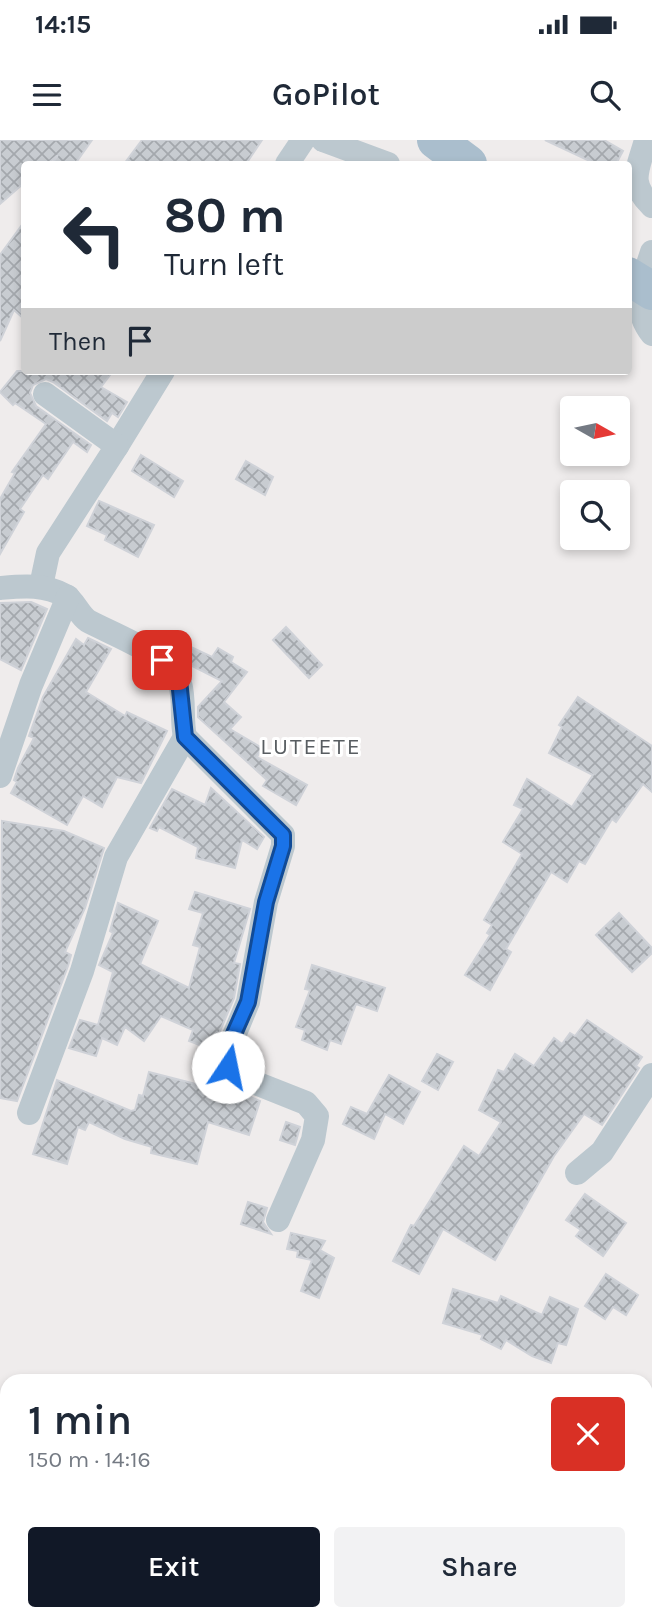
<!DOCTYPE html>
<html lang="en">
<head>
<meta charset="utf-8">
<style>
	:root { --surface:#fff; --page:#f2f2f3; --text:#1f2937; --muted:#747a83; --accent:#111827 }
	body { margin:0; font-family:Karla,sans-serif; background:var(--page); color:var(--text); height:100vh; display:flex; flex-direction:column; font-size:26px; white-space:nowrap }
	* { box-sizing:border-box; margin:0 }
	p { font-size:23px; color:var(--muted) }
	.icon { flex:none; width:38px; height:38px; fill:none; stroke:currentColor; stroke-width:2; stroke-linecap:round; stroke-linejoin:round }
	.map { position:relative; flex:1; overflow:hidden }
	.side { position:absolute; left:0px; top:1234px; width:653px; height:247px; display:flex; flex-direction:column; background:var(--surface); border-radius:21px 21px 0 0; box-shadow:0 4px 10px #0003 }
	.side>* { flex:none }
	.banner { position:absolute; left:21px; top:21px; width:611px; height:214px; border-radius:7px; box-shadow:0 4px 10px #0003; background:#fff; color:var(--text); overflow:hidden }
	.needle { width:46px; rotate:99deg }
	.buttons { position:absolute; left:560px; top:256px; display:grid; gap:14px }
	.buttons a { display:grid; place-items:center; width:70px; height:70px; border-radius:7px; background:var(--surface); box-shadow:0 4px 10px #0003; font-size:35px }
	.pin { position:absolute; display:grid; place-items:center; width:60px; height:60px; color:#fff; margin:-30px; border-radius:14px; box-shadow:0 4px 10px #0006 }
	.me { position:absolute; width:77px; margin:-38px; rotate:11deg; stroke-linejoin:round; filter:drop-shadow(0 0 5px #0008) }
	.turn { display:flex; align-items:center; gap:24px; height:147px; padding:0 28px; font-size:32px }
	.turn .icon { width:91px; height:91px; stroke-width:2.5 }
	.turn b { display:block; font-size:49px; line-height:60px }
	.then { display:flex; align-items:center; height:66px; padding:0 28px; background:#0003; gap:14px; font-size:26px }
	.round { display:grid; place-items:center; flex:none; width:74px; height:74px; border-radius:7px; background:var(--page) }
	.summary { display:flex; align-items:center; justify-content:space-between; height:119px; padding:0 28px }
	h1 { font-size:42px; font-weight:600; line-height:52px }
	.action { display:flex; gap:14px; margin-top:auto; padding:14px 28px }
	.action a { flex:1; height:80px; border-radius:7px; background:var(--accent); color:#fff; font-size:28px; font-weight:600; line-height:80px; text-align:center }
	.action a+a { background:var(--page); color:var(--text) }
	.status { display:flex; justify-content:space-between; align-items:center; height:49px; padding:0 35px; background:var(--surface); direction:ltr }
	.status svg { height:19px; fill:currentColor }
	header { display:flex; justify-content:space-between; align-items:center; height:91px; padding:0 28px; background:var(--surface); font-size:32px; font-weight:600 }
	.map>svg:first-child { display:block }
</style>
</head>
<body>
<div class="status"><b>14:15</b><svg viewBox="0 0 49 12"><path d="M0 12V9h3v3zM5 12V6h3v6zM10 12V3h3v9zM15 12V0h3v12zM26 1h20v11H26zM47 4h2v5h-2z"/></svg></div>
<header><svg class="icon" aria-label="menu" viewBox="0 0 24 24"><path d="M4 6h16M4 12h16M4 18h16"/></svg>GoPilot<svg class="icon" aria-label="search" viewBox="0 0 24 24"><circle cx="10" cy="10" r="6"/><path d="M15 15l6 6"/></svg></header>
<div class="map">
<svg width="652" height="1479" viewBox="0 0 652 1479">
	<defs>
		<pattern id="building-cross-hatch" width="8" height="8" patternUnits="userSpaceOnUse" patternTransform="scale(1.75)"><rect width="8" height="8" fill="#c8ccd1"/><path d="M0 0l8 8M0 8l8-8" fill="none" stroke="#a4a8ad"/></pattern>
	</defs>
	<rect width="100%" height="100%" fill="#efecec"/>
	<!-- building -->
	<g fill="url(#building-cross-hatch)" stroke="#cfd2d8" stroke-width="2">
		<path d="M 0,0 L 92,0 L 75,24 L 52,24 L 58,15 L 47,24 L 24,24 L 24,43 L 0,64 Z"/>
		<path d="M 142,0 L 262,0 L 246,24 L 124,24 Z"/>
		<path d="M 545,0 L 604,0 L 623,11 L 616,24 L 596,24 Z"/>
		<path d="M 24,82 L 24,179 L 14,170 L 0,201 L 0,115 Z"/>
		<path d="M 17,231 L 113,231 L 101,247 L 127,262 L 118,277 L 112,273 L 107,281 L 53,242 L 46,239 L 33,245 L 30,253 L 36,266 L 91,305 L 87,312 L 73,302 L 48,339 L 43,335 L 20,369 L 24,372 L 0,414 L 0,359 L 15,333 L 12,332 L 46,284 L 15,263 L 13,265 L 0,252 Z"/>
		<path d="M 141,315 L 183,341 L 174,357 L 132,331 Z"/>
		<path d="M 246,321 L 273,337 L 265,355 L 236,339 Z"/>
		<path d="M 99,361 L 154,385 L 138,417 L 105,400 L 107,395 L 87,386 Z"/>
		<path d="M 31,462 L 47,469 L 21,530 L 0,519 L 0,463 Z"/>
		<path d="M 286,487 L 322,525 L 309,538 L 273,500 Z"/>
		<path d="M 88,498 L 111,509 L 86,552 L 125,576 L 127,572 L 167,591 L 141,643 L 117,637 L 102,667 L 83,656 L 67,685 L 11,653 L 17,642 L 14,640 L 18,628 L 34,598 L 29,596 L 43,557 L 76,499 L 84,505 Z"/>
		<path d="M 176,500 L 212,517 L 218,508 L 233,517 L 231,522 L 247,532 L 224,562 L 241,577 L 230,589 L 262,608 L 257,617 L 307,645 L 296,665 L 263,646 L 267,640 L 198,577 L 198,567 L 222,541 L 186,523 L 172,510 Z"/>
		<path d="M 578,557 L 652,606 L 652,652 L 643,644 L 616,682 L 612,679 L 585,724 L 579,721 L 567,742 L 551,732 L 506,809 L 511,812 L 490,850 L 465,835 L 490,795 L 487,793 L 492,785 L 484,780 L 522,714 L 503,702 L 523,669 L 514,665 L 527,639 L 572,667 L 593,635 L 549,613 L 562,587 L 559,585 Z"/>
		<path d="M 211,648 L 264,697 L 257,709 L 242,700 L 235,728 L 196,718 L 198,707 L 159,687 L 157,691 L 150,688 L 172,649 L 205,665 Z"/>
		<path d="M 2,681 L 64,691 L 104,708 L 85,768 L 65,812 L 71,815 L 68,826 L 17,961 L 0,958 Z"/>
		<path d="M 195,752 L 250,769 L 234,823 L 240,824 L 234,858 L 212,910 L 189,901 L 193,890 L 161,876 L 144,901 L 125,887 L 117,905 L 102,898 L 96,916 L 69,908 L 80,880 L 98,885 L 113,832 L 99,825 L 113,793 L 110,791 L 118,763 L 158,781 L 140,824 L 189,848 L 200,807 L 193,805 L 203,773 L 189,769 Z"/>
		<path d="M 619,773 L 652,808 L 652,813 L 632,832 L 596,795 Z"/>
		<path d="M 312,825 L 385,848 L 377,871 L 356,864 L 341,904 L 330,900 L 327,910 L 302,900 L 305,890 L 296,887 L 310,850 L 305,849 Z"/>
		<path d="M 587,880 L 642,917 L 636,926 L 639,928 L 602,985 L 584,974 L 554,1016 L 495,1120 L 443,1089 L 419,1134 L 393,1121 L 411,1085 L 414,1086 L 464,1006 L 479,1016 L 501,982 L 479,970 L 498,930 L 504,932 L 515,914 L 534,926 L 554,898 L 562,904 L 570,893 L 575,896 Z"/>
		<path d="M 437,914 L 453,922 L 438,950 L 422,941 Z"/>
		<path d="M 149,932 L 223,951 L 225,946 L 260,961 L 249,995 L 208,982 L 197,1024 L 151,1013 L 152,1007 L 125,999 L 89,982 L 85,990 L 78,987 L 67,1024 L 33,1014 L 57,940 L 131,971 L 135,970 L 139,955 L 143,956 Z"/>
		<path d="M 389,935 L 420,952 L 403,984 L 385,974 L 374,999 L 343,984 L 351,967 L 367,974 Z"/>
		<path d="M 286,982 L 300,987 L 295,1005 L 280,1000 Z"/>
		<path d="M 585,1054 L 626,1083 L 603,1116 L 576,1096 L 581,1090 L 566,1080 Z"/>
		<path d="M 248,1062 L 267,1068 L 263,1082 L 271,1094 L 241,1084 Z"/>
		<path d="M 291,1093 L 325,1101 L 320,1110 L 334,1118 L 319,1158 L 301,1151 L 312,1120 L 297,1117 L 298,1111 L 287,1109 Z"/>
		<path d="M 606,1134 L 638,1155 L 626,1175 L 613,1167 L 605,1179 L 585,1166 Z"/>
		<path d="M 453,1149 L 498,1163 L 501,1156 L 542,1175 L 550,1157 L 578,1169 L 566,1205 L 558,1203 L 551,1223 L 532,1216 L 506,1200 L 501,1209 L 481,1199 L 483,1195 L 443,1183 Z"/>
	</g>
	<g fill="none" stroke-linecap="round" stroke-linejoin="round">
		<!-- minor -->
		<g stroke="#bcc8cf" stroke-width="24">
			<path d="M 323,0 L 388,24"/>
			<path d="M 646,0 C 638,30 627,42 652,66"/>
			<path d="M 287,24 L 303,0"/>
			<path d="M 652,112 C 642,143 631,167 652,194"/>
			<path d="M 117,306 L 163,231"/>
			<path d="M 41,446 L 48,413 L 117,306 L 45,254"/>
			<path d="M 0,448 C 24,446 44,444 66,456 C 74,461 79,475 88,481 C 112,494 174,517 180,543 C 185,561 181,579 185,597 L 283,695 L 283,706 L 266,762 L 248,862 L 226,915 L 228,927 L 233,934 L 306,963 L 317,976 L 313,1000 L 278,1080"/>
			<path d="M 0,636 L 31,545 L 68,457"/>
			<path d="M 29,973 L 82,831 L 116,717 L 185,597"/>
			<path d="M 577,1033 L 602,1012 L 652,935"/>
			<path d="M 646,1472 L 652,1460"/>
			<path d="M 98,1474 L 105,1479"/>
			<path d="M 174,1474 L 181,1479"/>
			<path d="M 143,1479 L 148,1474"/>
		</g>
		<!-- primary -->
		<g stroke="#aabecd" stroke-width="38">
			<path d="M 436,0 L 468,24"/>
			<path d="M 628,136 L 652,151"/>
		</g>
	</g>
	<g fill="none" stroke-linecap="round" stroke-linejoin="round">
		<!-- route casing -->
		<g stroke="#114b97" stroke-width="18">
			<path id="route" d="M 162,520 L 179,540 L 185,597 L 283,695 L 283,706 L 266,762 L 248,862 L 229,905 L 228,927"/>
		</g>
		<!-- route -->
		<use href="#route" stroke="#1a73e8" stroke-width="12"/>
	</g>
	<g text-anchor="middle" stroke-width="6" stroke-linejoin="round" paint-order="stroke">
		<!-- quarter labels -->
		<g font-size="23" letter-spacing="2" fill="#585d61" stroke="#fff">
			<text x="311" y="614">LUTEETE</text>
		</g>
	</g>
</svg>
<div class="buttons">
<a><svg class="needle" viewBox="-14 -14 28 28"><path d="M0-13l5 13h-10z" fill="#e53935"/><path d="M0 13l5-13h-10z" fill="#747a83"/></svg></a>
<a><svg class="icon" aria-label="search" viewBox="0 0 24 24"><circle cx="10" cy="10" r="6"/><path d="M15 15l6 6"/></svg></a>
</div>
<div class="pin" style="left:162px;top:520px;background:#d93025"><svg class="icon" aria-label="arrive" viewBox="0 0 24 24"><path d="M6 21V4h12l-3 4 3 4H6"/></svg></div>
<svg class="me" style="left:228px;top:927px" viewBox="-20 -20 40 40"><circle r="19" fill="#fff"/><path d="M0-13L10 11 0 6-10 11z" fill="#1a73e8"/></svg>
<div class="banner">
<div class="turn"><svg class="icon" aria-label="left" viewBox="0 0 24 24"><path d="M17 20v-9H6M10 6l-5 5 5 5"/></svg><div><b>80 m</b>Turn left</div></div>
<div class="then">Then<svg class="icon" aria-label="arrive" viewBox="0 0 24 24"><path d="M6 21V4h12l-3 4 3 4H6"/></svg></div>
</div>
<section class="side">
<div class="summary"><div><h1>1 min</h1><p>150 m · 14:16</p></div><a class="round" style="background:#d93025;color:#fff"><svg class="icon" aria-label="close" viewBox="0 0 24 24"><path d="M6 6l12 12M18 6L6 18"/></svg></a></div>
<div class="action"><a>Exit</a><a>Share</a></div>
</section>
</div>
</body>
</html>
